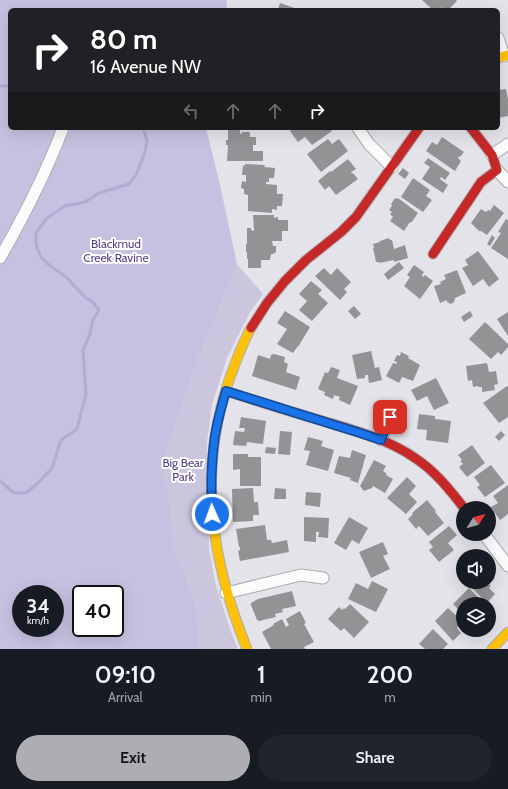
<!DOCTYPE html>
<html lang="en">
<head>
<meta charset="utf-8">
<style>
	:root { --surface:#171b24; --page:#20242c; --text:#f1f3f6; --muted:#9ea1a6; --accent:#aeaeb2 }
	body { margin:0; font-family:Cabin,sans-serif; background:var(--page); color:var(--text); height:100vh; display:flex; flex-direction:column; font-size:15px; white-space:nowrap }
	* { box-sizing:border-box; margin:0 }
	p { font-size:13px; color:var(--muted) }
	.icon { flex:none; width:22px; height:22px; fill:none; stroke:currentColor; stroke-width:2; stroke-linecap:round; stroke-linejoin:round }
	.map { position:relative; height:649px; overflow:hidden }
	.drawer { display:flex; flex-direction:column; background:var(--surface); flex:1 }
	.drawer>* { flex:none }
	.banner { position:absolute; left:8px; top:8px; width:492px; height:122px; border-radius:6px; box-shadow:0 4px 16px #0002; background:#202124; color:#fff; overflow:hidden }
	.needle { width:26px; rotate:53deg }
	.tools { position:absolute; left:456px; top:501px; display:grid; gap:8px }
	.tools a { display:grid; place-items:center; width:40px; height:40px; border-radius:50%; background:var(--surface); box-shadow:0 4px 16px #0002; font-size:20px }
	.speed { position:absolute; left:12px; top:585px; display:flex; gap:8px; font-size:20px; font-weight:700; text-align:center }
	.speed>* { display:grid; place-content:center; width:52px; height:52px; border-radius:50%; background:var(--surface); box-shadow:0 4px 16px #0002; line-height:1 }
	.speed small { font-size:10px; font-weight:400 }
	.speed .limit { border:2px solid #111; border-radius:6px; background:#fff; color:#111 }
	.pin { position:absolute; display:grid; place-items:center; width:34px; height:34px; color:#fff; margin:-17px; border-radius:8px; box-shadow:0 2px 6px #0006 }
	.me { position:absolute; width:44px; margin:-22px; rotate:358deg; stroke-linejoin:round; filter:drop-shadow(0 0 3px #0008) }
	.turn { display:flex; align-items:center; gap:14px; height:84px; padding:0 16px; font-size:18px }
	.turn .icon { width:52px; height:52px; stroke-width:2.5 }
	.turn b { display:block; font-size:28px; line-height:34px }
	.lanes { display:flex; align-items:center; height:38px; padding:0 16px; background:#0003; justify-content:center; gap:20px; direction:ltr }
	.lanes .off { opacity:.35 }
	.eta { display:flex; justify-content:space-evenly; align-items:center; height:68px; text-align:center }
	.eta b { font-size:24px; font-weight:600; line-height:28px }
	.button { display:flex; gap:8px; margin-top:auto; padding:8px 16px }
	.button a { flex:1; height:46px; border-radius:24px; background:var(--accent); color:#111; font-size:16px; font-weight:600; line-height:46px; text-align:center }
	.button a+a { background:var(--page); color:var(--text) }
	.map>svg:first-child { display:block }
</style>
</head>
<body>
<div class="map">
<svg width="508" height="649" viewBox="0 0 508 649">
	<rect width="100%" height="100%" fill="#e4e3e9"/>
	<!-- green -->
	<path fill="#cbc6dd" d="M 237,264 L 263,294 L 249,314 L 227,358 L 212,405 L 207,442 L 209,549 L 216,586 L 231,632 L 238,649 L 199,649 L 200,638 L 195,601 L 184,572 L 174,550 L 170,503 L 160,470 L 198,360 Z"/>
	<!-- forest -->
	<path fill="#c7c0e1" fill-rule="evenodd" d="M 0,0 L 227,0 L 226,10 L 10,10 L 10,128 L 206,128 L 220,185 L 237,264 L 198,360 L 160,470 L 166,486 L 170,503 L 174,550 L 184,572 L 195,601 L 200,638 L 199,649 L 0,649 ZM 21,594 L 55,594 L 55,628 L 21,628 ZM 81,594 L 115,594 L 115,628 L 81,628 Z"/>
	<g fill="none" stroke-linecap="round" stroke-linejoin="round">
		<!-- stream -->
		<g stroke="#b4abd4" stroke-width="3">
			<path d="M 0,86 L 10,86"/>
			<path d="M 0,481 L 14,493 L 26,493 L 38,483 L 52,468 L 61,440 L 77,429 L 86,394 L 83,350 L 90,334 L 93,320 L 99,310 L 93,302 L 86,298 L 66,277 L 49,265 L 41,257 L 36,245 L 36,233 L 47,218 L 65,206 L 85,202 L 99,193 L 129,184 L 136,175 L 145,152 L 147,141 L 143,128"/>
		</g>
	</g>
	<!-- building -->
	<g fill="#939396">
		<path d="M 422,0 L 456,0 L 457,1 L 448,10 L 444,10 L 441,7 L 440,10 L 433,10 Z"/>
		<path d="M 280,3 L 300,10 L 278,10 Z"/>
		<path d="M 506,89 L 508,99 L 508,116 L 498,118 L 498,90 Z"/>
		<path d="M 228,128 L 240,128 L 240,134 L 242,133 L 242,132 L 250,132 L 250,137 L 256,137 L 256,145 L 253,145 L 253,151 L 263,151 L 263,161 L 227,161 L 228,145 L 226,145 L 226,140 L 228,140 Z"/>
		<path d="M 294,128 L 330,128 L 332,131 L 312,145 L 305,137 L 298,142 L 290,131 Z"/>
		<path d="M 442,137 L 464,152 L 460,157 L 459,156 L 458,158 L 461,161 L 455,171 L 426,151 L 432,142 L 437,145 Z"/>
		<path d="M 328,139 L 332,144 L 339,139 L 348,151 L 321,172 L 307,154 Z"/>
		<path d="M 428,158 L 450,173 L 445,180 L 441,177 L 440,179 L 448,185 L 443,193 L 422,179 L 430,167 L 424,163 Z"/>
		<path d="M 348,159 L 356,169 L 351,172 L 352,174 L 353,173 L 358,179 L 336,195 L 329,186 L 325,190 L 318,181 L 330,171 L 331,172 Z"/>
		<path d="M 245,164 L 265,165 L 264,167 L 275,168 L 274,178 L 269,178 L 269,182 L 266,182 L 266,184 L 277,185 L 277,194 L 283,194 L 282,206 L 277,206 L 277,210 L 272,209 L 272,213 L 248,211 L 248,195 L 244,194 L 244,189 L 241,188 L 242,181 L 246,182 L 246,175 L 242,175 L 243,165 L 245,166 Z"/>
		<path d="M 403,168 L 409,173 L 405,179 L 398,174 Z"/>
		<path d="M 413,178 L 430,190 L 426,196 L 432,200 L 423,212 L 401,197 Z"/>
		<path d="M 395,198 L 397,199 L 398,198 L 418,213 L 411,223 L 410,222 L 404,231 L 390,221 L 393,217 L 390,214 L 392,212 L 389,210 L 392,206 L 391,204 Z"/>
		<path d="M 494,205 L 504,213 L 487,235 L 481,231 L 479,231 L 471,223 L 481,209 L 486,212 L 488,210 L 490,211 Z"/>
		<path d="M 253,215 L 274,215 L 274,218 L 278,217 L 278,220 L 288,220 L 288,231 L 282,231 L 282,241 L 272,241 L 273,246 L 276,246 L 276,252 L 273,254 L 271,254 L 270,260 L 261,260 L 261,268 L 248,268 L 248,259 L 247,259 L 247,252 L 246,252 L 246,244 L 247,244 L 247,228 L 251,228 L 251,230 L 254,231 Z"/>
		<path d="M 506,219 L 508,220 L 508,259 L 491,248 L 501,233 L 498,232 Z"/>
		<path d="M 492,235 L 495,238 L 490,246 L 487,244 Z"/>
		<path d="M 389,238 L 390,240 L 392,240 L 394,249 L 405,245 L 408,258 L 394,262 L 394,260 L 379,263 L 379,262 L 376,262 L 373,248 L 374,248 L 373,244 L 380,242 L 380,241 Z"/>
		<path d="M 478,251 L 499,279 L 489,287 L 483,279 L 473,286 L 462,268 L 468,265 L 465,260 Z"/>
		<path d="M 399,262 L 404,268 L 388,280 L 384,274 Z"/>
		<path d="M 414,265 L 424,272 L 422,275 L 423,277 L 425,275 L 433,281 L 420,299 L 404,286 L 410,277 L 407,275 Z"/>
		<path d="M 324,268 L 331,275 L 337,268 L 351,282 L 344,289 L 347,292 L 340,300 L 315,276 Z"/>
		<path d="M 457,270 L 466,293 L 455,298 L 454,302 L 451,304 L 447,302 L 447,300 L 440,303 L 434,286 L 441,284 L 440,282 L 446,279 L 444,275 Z"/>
		<path d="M 311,281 L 322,290 L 318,294 L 328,303 L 312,321 L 299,310 L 307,301 L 299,294 Z"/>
		<path d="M 354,306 L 361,314 L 355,319 L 348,311 Z"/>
		<path d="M 285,311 L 310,327 L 298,347 L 298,346 L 293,353 L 277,344 L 287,329 L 277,323 Z"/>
		<path d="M 470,311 L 473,316 L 464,322 L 461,317 Z"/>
		<path d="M 508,312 L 508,336 L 497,319 Z"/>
		<path d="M 485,322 L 508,344 L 508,347 L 501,355 L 498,352 L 491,359 L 469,339 Z"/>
		<path d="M 371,351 L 375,368 L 379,367 L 382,380 L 369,383 L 368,375 L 365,375 L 365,378 L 357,379 L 352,355 Z"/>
		<path d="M 401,352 L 409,356 L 408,358 L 420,365 L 413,381 L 402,377 L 399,383 L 386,376 L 393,363 L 396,364 L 397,362 L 394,361 L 397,355 L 400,356 Z"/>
		<path d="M 274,354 L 285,357 L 284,362 L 288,364 L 286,372 L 300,377 L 296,390 L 252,376 L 258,355 L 270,359 L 271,355 Z"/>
		<path d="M 487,363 L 489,372 L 496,371 L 498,384 L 494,385 L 495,390 L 482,392 L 482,387 L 479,387 L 478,386 L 473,387 L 472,380 L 468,381 L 466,366 Z"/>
		<path d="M 331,367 L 340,370 L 337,378 L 358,386 L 350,405 L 339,400 L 340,397 L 334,395 L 333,399 L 324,395 L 325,392 L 318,389 L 325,372 L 328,373 Z"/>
		<path d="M 436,378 L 449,403 L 434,410 L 427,396 L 417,401 L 411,390 Z"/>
		<path d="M 507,386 L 508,387 L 508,417 L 499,423 L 483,403 Z"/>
		<path d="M 419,414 L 435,416 L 435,419 L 451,421 L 448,443 L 426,440 L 427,430 L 417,429 Z"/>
		<path d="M 241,417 L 266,421 L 263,444 L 247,442 L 246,446 L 233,445 L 235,431 L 244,432 L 245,428 L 239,428 Z"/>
		<path d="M 280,431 L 292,432 L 290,455 L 278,454 Z"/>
		<path d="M 501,431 L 505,435 L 499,441 L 495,437 Z"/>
		<path d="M 308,437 L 323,441 L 321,446 L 334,450 L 328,471 L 306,465 L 310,451 L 304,450 Z"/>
		<path d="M 472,445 L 485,463 L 467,477 L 459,467 L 463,464 L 460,461 L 462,460 L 458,455 Z"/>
		<path d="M 266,447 L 276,448 L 275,454 L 265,453 Z"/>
		<path d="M 352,450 L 366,455 L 358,483 L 350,480 L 351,478 L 334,473 L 339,456 L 350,458 Z"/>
		<path d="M 233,454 L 248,454 L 248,457 L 261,457 L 261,486 L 240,486 L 240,469 L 233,470 Z"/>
		<path d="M 374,460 L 386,466 L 383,471 L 387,474 L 386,475 L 393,479 L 385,493 L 373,486 L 372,488 L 364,491 L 360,486 Z"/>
		<path d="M 491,465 L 505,483 L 485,497 L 477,487 L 480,485 L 474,477 Z"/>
		<path d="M 407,477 L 416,486 L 409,494 L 417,502 L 406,514 L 387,498 Z"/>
		<path d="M 508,485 L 508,514 L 500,520 L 491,507 L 498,503 L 493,496 Z"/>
		<path d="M 253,488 L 254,502 L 258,502 L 259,515 L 253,515 L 253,521 L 233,522 L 232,489 Z"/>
		<path d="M 275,488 L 286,489 L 286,499 L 274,499 Z"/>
		<path d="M 306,492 L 321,493 L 320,507 L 305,505 Z"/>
		<path d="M 427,500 L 436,511 L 435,512 L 444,523 L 428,536 L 419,526 L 416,529 L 408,519 L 413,514 L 412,513 Z"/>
		<path d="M 304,517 L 329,518 L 328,538 L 318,537 L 319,532 L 316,532 L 316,542 L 304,541 Z"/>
		<path d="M 349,517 L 368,528 L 359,544 L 352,540 L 346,550 L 334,543 Z"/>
		<path d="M 265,525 L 267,540 L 271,540 L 272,543 L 287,540 L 289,552 L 240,561 L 238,551 L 240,550 L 240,547 L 239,547 L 236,529 Z"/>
		<path d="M 449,526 L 457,535 L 448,543 L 454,550 L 439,562 L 429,550 L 433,547 L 429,542 Z"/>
		<path d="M 383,542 L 388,554 L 383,556 L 390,569 L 371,578 L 359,552 Z"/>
		<path d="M 489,572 L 495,578 L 489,584 L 491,586 L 489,588 L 495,594 L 487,603 L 466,582 L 489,582 Z"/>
		<path d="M 372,581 L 388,589 L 376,612 L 348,599 L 356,583 L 368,589 Z"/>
		<path d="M 469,588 L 485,604 L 463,604 L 463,614 L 453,604 Z"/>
		<path d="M 292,591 L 296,606 L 282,609 L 283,612 L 275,614 L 276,617 L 263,620 L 260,621 L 257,620 L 251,605 L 251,603 L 258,599 Z"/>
		<path d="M 350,604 L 369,622 L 354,638 L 344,628 L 341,631 L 328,619 L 339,607 L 342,610 L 344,608 L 345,609 Z"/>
		<path d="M 448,608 L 463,622 L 457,628 L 461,633 L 453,641 L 435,621 Z"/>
		<path d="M 300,611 L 306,623 L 304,624 L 314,642 L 304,647 L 305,649 L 271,649 L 262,632 L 274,625 L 273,624 L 282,619 L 286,627 L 289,625 L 286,619 Z"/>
		<path d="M 433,629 L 448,644 L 443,649 L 425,649 L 419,644 Z"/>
	</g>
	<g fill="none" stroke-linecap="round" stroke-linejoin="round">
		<!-- street casing -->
		<g stroke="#acacb0" stroke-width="13">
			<g id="street">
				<path d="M 498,38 L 504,56"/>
				<path d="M 358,128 L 369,144 L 392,167"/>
				<path d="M 492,155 L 508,144"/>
				<path d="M 497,170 L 508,182"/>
				<path d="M 0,258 C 24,216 46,173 63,128"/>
				<path d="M 381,440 L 390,417"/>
				<path d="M 484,534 L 508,566"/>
				<path d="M 226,593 L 301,575 L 323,578"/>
			</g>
		</g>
		<!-- slow casing -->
		<g stroke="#acacb0" stroke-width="11">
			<g id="slow">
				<path d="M 498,58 L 508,55"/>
				<path d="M 247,649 C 212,562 198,478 227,386 C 234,366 241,346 251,328"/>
				<path d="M 492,649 L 508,632"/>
			</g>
		</g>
		<!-- jam casing -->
		<g stroke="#acacb0" stroke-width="11">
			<g id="jam">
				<path d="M 433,254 L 481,182 L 497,170 L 492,155 L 471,128"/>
				<path d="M 251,328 L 267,303 L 285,281 L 306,260 L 341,232 L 356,217 L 419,128"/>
				<path d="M 226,391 C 255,400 284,410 313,418 C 348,429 385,437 415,458 C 435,471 450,490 464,508"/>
			</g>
		</g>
		<!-- street -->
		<use href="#street" stroke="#fbfbfc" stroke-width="11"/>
		<!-- slow -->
		<use href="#slow" stroke="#ffc107" stroke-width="9"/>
		<!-- jam -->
		<use href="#jam" stroke="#c62828" stroke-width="9"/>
	</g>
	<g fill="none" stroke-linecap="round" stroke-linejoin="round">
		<!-- route casing -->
		<g stroke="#114b97" stroke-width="10">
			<path id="route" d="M 212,514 C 211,491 211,467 214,443 C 216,425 221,408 226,391 L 360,433 L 381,440 L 390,417"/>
		</g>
		<!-- route -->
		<use href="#route" stroke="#1a73e8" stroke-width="7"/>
	</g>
	<g text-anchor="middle" stroke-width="4" stroke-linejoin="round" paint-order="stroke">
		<!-- park labels -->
		<g font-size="12" fill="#564287" stroke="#fff">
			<text x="116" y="248">Blackmud<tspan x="116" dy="14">Creek Ravine</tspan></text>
			<text x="183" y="467">Big Bear<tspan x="183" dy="14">Park</tspan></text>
		</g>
	</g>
</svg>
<div class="tools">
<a><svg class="needle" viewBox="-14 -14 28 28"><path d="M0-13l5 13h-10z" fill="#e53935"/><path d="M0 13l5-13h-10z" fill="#9ea1a6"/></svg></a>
<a><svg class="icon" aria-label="sound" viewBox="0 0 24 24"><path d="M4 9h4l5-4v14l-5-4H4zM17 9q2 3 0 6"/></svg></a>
<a><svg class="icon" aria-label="layers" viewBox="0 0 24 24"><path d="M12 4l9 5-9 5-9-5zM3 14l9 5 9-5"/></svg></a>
</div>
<div class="speed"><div>34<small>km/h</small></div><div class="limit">40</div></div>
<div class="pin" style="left:390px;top:417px;background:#d93025"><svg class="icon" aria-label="arrive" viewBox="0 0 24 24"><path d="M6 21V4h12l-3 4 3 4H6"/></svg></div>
<svg class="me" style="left:212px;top:514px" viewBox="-20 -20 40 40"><circle r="17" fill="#1a73e8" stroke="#fff" stroke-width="3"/><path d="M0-11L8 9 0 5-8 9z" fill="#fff"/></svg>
<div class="banner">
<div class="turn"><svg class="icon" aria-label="right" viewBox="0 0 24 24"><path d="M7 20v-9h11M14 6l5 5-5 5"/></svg><div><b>80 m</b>16 Avenue NW</div></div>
<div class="lanes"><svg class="icon off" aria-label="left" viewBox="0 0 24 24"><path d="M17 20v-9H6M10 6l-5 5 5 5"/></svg><svg class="icon off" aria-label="ahead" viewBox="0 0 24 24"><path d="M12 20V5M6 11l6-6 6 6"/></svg><svg class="icon off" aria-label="ahead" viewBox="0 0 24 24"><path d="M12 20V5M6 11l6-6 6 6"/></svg><svg class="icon" aria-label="right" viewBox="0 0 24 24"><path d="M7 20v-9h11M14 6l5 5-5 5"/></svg></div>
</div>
</div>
<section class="drawer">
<div class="eta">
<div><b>09:10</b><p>Arrival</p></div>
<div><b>1</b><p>min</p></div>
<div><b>200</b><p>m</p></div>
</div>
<div class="button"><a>Exit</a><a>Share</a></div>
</section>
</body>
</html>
